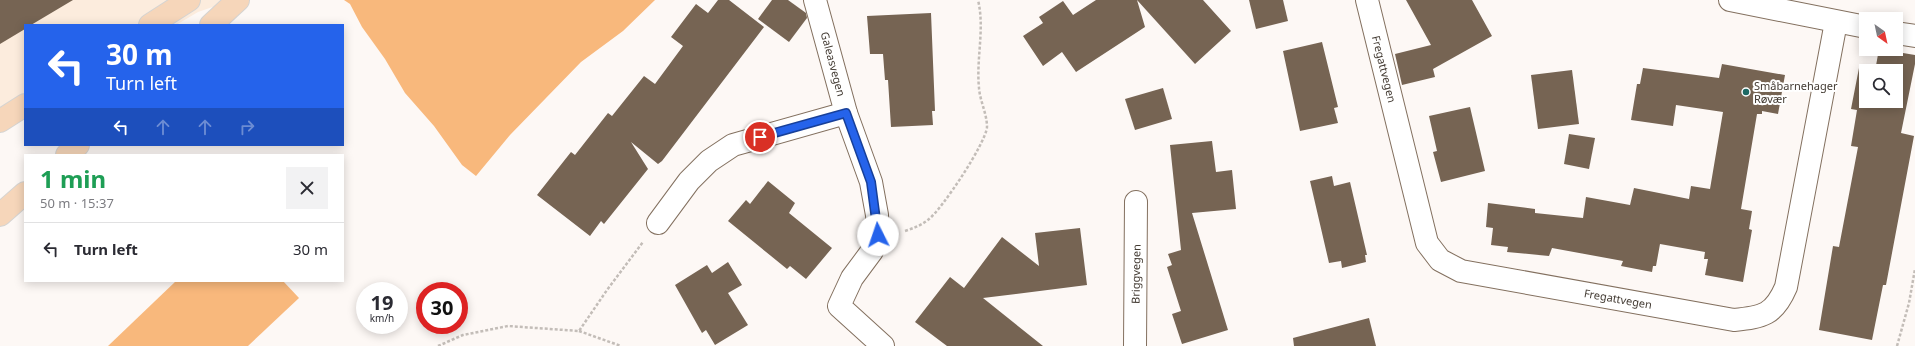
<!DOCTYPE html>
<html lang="en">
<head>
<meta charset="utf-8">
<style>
	:root { --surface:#fff; --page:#f2f2f3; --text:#2b2b33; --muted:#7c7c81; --line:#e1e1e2 }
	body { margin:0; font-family:"Noto Sans",sans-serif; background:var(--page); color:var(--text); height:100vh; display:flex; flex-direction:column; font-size:15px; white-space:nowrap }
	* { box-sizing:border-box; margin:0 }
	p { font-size:13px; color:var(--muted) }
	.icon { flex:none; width:22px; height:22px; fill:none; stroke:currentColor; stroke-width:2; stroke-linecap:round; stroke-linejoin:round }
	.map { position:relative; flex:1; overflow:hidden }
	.panel { position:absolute; left:24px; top:154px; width:320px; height:128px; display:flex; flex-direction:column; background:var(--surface); border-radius:0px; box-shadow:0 2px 10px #0003 }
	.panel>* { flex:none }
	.hud { position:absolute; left:24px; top:24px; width:320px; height:122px; border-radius:0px; box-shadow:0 2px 10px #0003; background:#2563eb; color:#fff; overflow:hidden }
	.needle { width:26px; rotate:147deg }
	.controls { position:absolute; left:1859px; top:12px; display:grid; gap:8px }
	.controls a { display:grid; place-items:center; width:44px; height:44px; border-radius:0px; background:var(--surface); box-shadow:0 2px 10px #0003; font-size:20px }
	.speed { position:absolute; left:356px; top:282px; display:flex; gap:8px; font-size:20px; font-weight:700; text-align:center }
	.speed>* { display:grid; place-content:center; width:52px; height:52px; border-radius:50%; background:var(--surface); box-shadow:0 2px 10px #0003; line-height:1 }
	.speed small { font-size:10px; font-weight:400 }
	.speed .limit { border:6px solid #d22; background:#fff; color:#111 }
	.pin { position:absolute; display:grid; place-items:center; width:34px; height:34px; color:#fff; margin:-17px; border:2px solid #fff; border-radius:50%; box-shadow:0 1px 4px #0007 }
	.me { position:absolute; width:44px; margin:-22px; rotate:356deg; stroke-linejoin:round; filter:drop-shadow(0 0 3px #0008) }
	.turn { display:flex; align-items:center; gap:14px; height:84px; padding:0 16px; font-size:18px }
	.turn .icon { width:52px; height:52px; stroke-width:2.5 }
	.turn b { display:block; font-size:28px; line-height:34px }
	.lanes { display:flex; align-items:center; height:38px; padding:0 16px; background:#0003; justify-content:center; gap:20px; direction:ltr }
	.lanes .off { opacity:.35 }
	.round { display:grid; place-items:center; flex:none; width:42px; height:42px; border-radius:0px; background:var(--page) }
	.summary { display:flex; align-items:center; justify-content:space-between; height:68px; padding:0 16px }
	h1 { font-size:24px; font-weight:700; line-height:30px; color:#1e9e55 }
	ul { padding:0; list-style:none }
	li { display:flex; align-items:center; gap:12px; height:52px; padding:0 16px; border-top:1px solid var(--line) }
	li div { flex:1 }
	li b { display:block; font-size:15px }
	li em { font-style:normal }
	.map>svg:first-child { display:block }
</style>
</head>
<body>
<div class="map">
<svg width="1915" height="346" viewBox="0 0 1915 346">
	<rect width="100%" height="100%" fill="#fdf8f5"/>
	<!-- built -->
	<path fill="#fcecdd" d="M 0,0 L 233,0 L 198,12 L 176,25 L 25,25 L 25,116 L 0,131 Z"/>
	<!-- green -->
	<g fill="#f8b87c">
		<path d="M 344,0 L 655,0 L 623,31 L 581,62 L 510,135 L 476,176 L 462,165 L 434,126 L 405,93 L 385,59 L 362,27 L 350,4 Z"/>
		<path d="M 176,281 L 283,281 L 299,298 L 248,346 L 108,346 Z"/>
	</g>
	<!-- building -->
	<g fill="#766453">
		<path d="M 0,0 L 73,0 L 31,25 L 25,25 L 25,29 L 0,44 Z"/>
		<path d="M 718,0 L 729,0 L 764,27 L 662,161 L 658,164 L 631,142 L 648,169 L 604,224 L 601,221 L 590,236 L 537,195 L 571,152 L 575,155 L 608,113 L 612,116 L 644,76 L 655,84 L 683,46 L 671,37 L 696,4 L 708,13 Z"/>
		<path d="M 772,0 L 788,0 L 806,13 L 807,18 L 789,42 L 758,19 Z"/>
		<path d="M 1096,0 L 1203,0 L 1231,31 L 1195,64 L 1137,0 L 1145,27 L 1076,72 L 1062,52 L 1043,66 L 1023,36 L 1043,23 L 1039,17 L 1063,1 L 1073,15 Z"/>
		<path d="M 1249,0 L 1283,0 L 1288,21 L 1256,29 Z"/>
		<path d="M 1406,0 L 1472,0 L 1492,36 L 1433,69 L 1435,77 L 1402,85 L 1395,54 L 1431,45 Z"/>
		<path d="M 931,13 L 935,111 L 932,111 L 933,125 L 891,127 L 888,80 L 885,80 L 883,54 L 870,54 L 867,16 Z"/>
		<path d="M 1322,42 L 1338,107 L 1334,108 L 1338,123 L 1300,131 L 1283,51 Z"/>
		<path d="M 1879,49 L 1915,55 L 1915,64 L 1901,133 L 1914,136 L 1886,285 L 1883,285 L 1872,340 L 1819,330 L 1833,246 L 1839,247 L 1858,147 L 1851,146 L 1857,110 L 1851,109 L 1859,68 L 1874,71 L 1866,71 L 1866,101 L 1896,101 L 1896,71 L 1875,71 Z"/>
		<path d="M 1722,64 L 1785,75 L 1778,114 L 1762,111 L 1762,114 L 1757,114 L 1741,209 L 1752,211 L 1749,229 L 1752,230 L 1743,282 L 1705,275 L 1708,259 L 1704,259 L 1705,252 L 1660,244 L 1656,266 L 1653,266 L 1652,272 L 1621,266 L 1623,261 L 1552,248 L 1549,256 L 1507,252 L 1508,247 L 1491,245 L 1493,228 L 1486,227 L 1488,203 L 1535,209 L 1535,213 L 1583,218 L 1586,197 L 1630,205 L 1634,188 L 1689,199 L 1691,186 L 1710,189 L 1723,112 L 1676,105 L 1673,126 L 1631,120 L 1637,84 L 1640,84 L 1643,68 L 1719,78 Z"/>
		<path d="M 1572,70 L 1579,124 L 1538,129 L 1531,75 Z"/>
		<path d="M 1163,88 L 1172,119 L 1135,130 L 1125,99 Z"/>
		<path d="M 1470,107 L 1485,171 L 1441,182 L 1433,152 L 1437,151 L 1429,116 Z"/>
		<path d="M 1569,134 L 1595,138 L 1589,169 L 1564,164 Z"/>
		<path d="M 1212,141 L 1216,172 L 1232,170 L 1236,209 L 1192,213 L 1228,330 L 1182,344 L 1172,314 L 1181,311 L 1167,267 L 1172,265 L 1168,254 L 1181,250 L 1170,145 Z"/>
		<path d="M 1332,176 L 1334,186 L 1350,182 L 1367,255 L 1365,255 L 1366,262 L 1342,268 L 1341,261 L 1329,263 L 1310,181 Z"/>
		<path d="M 768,181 L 795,203 L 789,213 L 832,248 L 806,279 L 790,266 L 787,269 L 728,221 L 746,200 L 750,204 Z"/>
		<path d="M 1080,228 L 1087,285 L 983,298 L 1043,346 L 947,346 L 915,322 L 950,277 L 964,288 L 1002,237 L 1039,266 L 1035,233 Z"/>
		<path d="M 728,262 L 742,285 L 728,293 L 748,325 L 715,345 L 706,330 L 702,333 L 675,285 L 707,265 L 712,273 Z"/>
		<path d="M 1369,318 L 1376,346 L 1294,346 L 1293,338 Z"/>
	</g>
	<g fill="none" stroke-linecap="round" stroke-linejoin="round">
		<!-- minor casing -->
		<g stroke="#83705f" stroke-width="24">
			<g id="minor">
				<path d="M 815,0 L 846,113 L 871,182 L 877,215 L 878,235 L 872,251 L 852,278 L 839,306 L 883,346"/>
				<path d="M 1367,0 L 1427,243 L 1440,260 L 1461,271 L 1734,320 C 1763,317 1774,315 1786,287 L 1836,22"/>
				<path d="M 1730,0 L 1866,27"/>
				<path d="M 1896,33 L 1915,36"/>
				<path d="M 658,223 L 689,181 L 709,161 L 733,145 L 846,113"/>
				<path d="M 1135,346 L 1136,202"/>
			</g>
		</g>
		<!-- trunk casing -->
		<g stroke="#d5d4d2" stroke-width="24">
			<g id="trunk">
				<path d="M 150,25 L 189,0"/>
				<path d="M 211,25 L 238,0"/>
				<path d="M 0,121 L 25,105"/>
				<path d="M 67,155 L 78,145"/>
				<path d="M 0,215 L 25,193"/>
			</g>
		</g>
		<!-- path -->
		<g stroke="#c3bdb8" stroke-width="2.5" stroke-dasharray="3 2" stroke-linecap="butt">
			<path d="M 905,231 C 914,228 922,225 929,219 C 942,209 986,143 987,127 C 987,114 980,101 979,88 C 976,58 985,29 978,0"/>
			<path d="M 579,331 L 621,346"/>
			<path d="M 438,346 L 463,335 L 508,326 L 579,331 L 607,290 L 643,242"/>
			<path d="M 1897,346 L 1909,303 L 1915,269"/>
		</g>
		<!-- minor -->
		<use href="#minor" stroke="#fff" stroke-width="22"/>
		<!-- trunk -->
		<use href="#trunk" stroke="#f6d6ba" stroke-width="22"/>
	</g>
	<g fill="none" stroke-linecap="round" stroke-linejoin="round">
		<!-- route casing -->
		<g stroke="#184099" stroke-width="10">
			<path id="route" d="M 760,137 L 846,113 L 871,182 L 878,235"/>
		</g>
		<!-- route -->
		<use href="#route" stroke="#2563eb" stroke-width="7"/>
	</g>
	<!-- markers -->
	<circle fill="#1d6863" stroke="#fff" stroke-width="1.5" cx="1746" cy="92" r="4"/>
	<g text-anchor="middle" stroke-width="4" stroke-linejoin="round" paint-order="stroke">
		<!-- street labels -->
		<g font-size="11" fill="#423a32" stroke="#fff">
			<text transform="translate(833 64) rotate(75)" y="4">Galeasvegen</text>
			<text transform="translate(1384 69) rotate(76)" y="4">Fregattvegen</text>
			<text transform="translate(1136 274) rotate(-89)" y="4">Briggvegen</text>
			<text transform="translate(1618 299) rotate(10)" y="4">Fregattvegen</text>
		</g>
		<!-- poi labels -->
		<g font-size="11" fill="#423a32" stroke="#fff" text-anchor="start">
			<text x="1754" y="90">Småbarnehager<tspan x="1754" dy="13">Røvær</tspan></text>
		</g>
	</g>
</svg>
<div class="controls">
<a><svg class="needle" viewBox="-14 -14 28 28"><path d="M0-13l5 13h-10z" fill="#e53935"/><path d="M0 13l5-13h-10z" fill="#7c7c81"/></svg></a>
<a><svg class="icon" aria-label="search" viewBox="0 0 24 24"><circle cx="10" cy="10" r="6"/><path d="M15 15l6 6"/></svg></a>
</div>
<div class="speed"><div>19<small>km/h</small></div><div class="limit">30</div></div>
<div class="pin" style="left:760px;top:137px;background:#d93025"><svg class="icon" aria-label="arrive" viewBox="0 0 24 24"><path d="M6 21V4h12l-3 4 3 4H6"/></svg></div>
<svg class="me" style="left:878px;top:235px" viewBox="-20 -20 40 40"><circle r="19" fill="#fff"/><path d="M0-13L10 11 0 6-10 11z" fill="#2563eb"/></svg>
<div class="hud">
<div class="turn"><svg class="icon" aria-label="left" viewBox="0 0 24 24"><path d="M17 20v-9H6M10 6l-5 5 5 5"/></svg><div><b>30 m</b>Turn left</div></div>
<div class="lanes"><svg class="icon" aria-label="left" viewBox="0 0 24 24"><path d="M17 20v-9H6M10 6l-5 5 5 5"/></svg><svg class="icon off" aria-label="ahead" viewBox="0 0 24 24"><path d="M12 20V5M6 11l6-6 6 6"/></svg><svg class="icon off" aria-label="ahead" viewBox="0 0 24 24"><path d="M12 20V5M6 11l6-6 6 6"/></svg><svg class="icon off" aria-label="right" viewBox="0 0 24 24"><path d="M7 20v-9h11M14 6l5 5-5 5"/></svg></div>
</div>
<section class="panel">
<div class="summary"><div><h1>1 min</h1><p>50 m · 15:37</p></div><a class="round"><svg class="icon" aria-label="close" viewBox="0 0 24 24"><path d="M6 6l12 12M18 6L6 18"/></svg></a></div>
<ul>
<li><svg class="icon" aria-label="left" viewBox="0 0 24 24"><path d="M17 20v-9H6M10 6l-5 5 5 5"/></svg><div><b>Turn left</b></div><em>30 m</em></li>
</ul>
</section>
</div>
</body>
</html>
